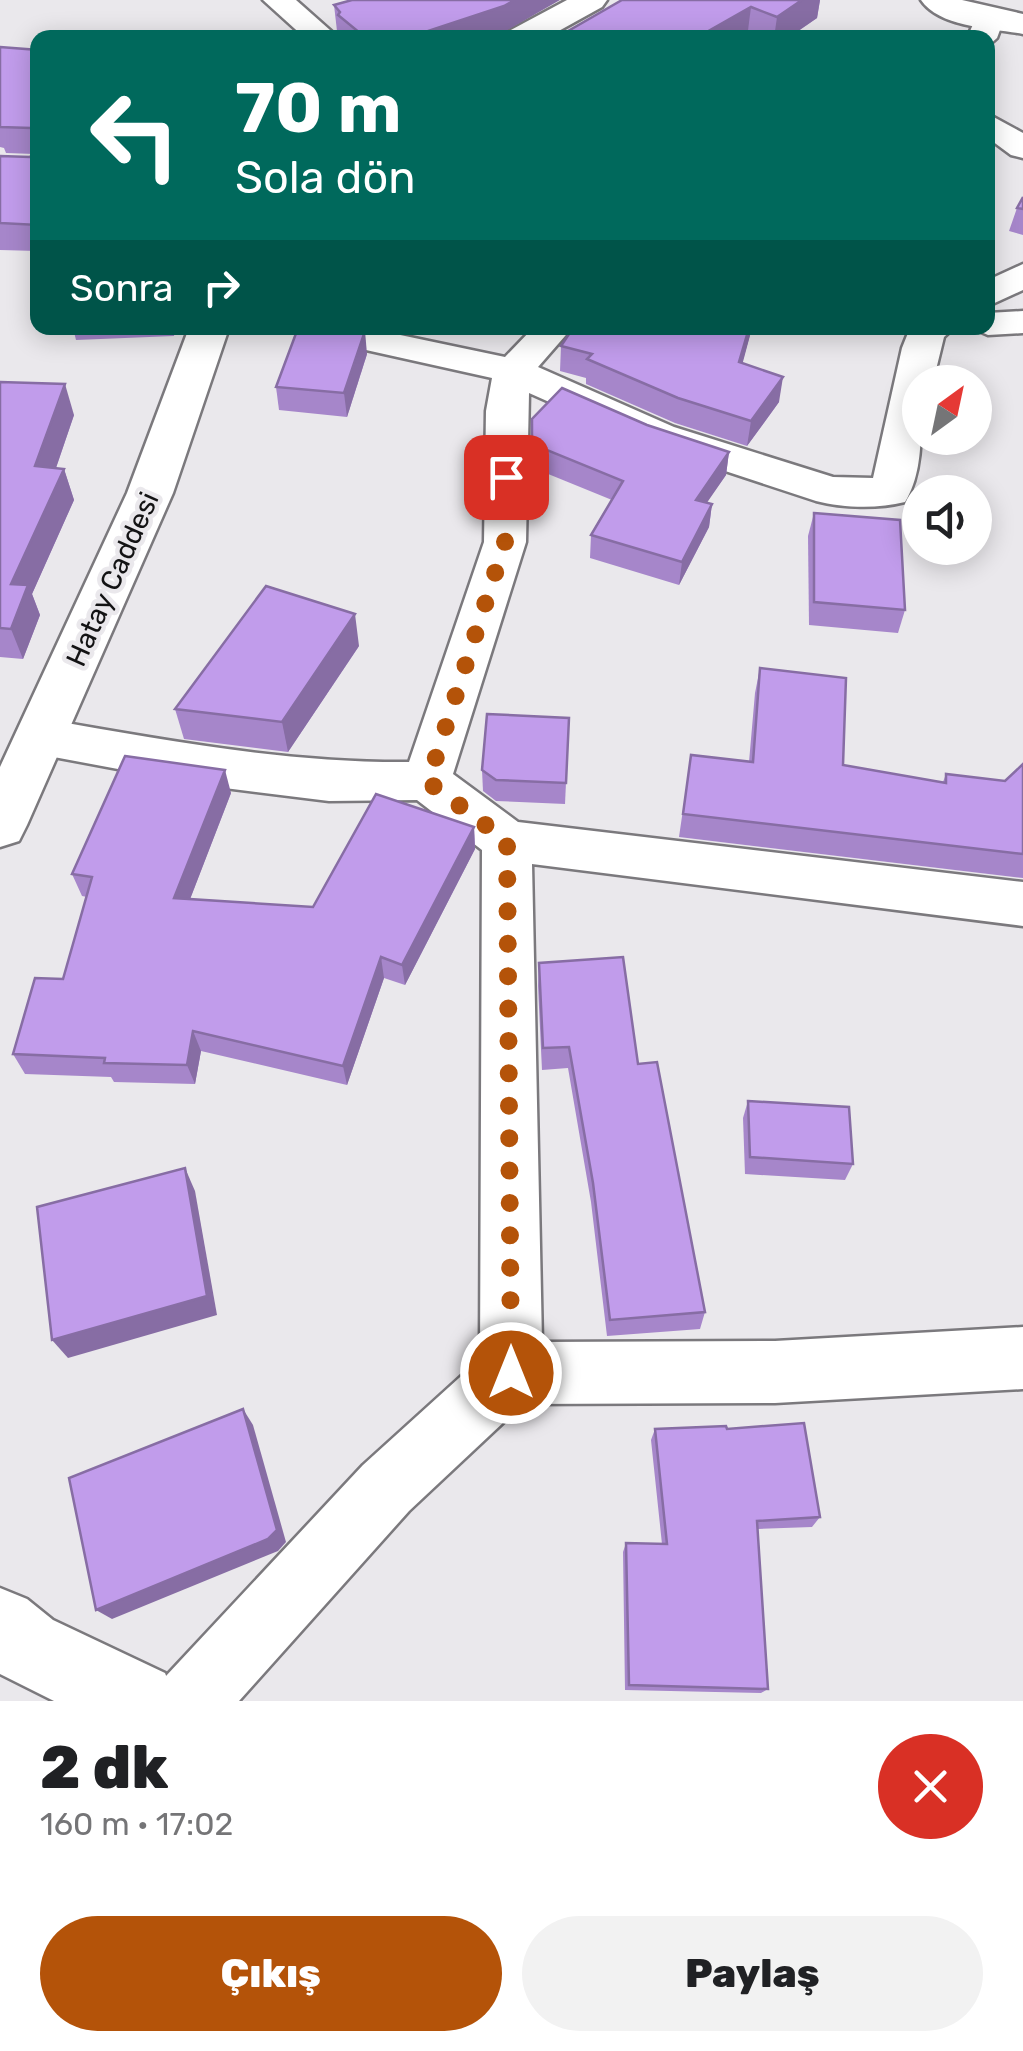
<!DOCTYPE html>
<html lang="tr">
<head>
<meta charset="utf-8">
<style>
	:root { --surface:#fff; --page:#f2f2f2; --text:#202124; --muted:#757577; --accent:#b45309 }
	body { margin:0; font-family:Rubik,sans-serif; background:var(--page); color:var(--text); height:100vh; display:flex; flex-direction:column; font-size:38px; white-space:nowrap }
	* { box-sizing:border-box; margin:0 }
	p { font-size:32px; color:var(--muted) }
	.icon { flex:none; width:55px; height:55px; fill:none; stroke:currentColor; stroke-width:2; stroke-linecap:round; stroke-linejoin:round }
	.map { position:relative; height:1701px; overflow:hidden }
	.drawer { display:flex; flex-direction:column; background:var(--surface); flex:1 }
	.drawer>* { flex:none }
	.guide { position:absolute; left:30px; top:30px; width:965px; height:305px; border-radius:20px; box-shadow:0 5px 25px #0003; background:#00695c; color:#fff; overflow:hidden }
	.needle { width:65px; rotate:33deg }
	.controls { position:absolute; left:902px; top:365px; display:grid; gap:20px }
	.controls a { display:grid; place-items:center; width:90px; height:90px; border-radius:50%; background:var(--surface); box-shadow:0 5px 25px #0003; font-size:50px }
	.pin { position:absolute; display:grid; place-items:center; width:85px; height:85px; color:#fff; margin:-42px; border-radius:20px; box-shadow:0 5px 15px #0006 }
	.me { position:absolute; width:110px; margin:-55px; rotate:0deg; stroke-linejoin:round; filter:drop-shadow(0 0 8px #0008) }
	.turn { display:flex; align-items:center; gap:35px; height:210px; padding:0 40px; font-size:45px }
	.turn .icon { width:130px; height:130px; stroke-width:2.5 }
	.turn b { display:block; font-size:70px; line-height:85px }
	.then { display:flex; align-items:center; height:95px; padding:0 40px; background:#0003; gap:20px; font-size:38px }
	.round { display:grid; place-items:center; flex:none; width:105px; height:105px; border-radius:52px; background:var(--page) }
	.headline { display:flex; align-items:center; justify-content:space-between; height:170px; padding:0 40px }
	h1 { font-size:60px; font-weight:800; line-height:75px }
	.button { display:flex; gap:20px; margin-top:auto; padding:20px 40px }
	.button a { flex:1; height:115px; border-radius:60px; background:var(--accent); color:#fff; font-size:40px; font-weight:800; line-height:115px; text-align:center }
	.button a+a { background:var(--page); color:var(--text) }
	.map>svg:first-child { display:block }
</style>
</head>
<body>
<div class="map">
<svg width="1023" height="1701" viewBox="0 0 1023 1701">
	<rect width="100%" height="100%" fill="#eae8ec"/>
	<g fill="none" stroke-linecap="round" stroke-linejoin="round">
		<!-- street casing -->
		<g stroke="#7b797d" stroke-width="5">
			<g id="street">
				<path d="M 263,0 L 296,0 L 339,38 L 305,38 Z"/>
				<path d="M 989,10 L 1000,13 L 1004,19 L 997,38 L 988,46 L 988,38 L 967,38 L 978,13 Z"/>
				<path d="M 988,114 L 1023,133 L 1023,158 L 1011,155 L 988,138 Z"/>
				<path d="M 1023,264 L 1023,290 L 988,306 L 988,280 Z"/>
				<path d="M 1023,311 L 1023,333 L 988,335 L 972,328 L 988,328 L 988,313 Z"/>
				<path d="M 298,328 L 367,328 L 505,357 L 533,328 L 572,328 L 538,367 L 674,427 L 833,477 L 873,478 L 902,348 L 910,328 L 954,328 L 944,337 L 933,382 L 920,382 C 920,422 926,467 905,502 C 878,509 843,508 816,501 L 646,445 L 529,393 L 526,542 L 453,774 L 518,822 L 1023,882 L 1023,926 L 532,864 L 542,1342 L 775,1341 L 1023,1327 L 1023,1389 L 775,1403 L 523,1404 L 409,1511 L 239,1701 L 156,1701 L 166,1676 L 363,1465 L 480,1359 L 482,850 L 417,800 L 329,801 L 209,786 L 43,755 L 26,750 L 19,737 L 26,724 L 43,719 C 165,740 285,763 409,762 L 484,542 L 486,411 L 492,378 L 303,336 Z"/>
			</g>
		</g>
		<!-- secondary casing -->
		<g stroke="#7b797d" stroke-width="5">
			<g id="secondary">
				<path d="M 567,0 L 607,0 L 602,7 L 546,38 L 505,38 L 509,31 Z"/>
				<path d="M 921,0 L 962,0 L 1023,14 L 1023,34 C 993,28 940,28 921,0 Z"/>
				<path d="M 189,328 L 229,328 L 173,493 L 27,825 L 19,841 L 0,847 L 0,767 L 127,493 Z"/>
				<path d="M 0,1588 L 27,1599 L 53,1620 L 165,1673 L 176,1701 L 54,1701 L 0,1674 Z"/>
			</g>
		</g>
		<!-- street -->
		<use href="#street" fill="#fff" fill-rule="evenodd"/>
		<!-- secondary -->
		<use href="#secondary" fill="#fff" fill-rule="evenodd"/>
	</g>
	<!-- wall -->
	<g fill="#a686ca">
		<path d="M 622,0 L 820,0 L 817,18 L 788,38 L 556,38 Z"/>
		<path d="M 334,5 L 504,32 L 487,38 L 340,38 L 337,31 Z"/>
		<path d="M 0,47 L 38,50 L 38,251 L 0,250 L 0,156 L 30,157 L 34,154 L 6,153 L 4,148 L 0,147 Z"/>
		<path d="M 1023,197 L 1023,235 L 1009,231 L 1017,208 Z"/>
		<path d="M 73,328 L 175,328 L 174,336 L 76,340 Z"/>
		<path d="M 573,328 L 752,328 L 742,363 L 779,402 L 747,446 L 675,423 L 586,384 L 586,378 L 560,371 L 561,346 Z"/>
		<path d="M 367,354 L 347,417 L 279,410 L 276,387 Z"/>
		<path d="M 0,382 L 74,415 L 56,468 L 64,469 L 74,500 L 32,594 L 40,615 L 23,659 L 0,657 Z"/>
		<path d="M 532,419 L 647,425 L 729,452 L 726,475 L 706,503 L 712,504 L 709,527 L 679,585 L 590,558 L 591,535 L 612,500 L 531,467 Z"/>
		<path d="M 814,513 L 905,610 L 898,633 L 809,625 L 808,536 Z"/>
		<path d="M 359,646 L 288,752 L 184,739 L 175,709 Z"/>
		<path d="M 760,668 L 843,765 L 943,782 L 946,774 L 1005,781 L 1023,764 L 1023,878 L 679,837 L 691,755 L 749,762 L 755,693 Z"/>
		<path d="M 569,718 L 565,804 L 496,801 L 483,791 L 482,770 Z"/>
		<path d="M 231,793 L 190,899 L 313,907 L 474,827 L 475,849 L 405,985 L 384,978 L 347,1085 L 201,1051 L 195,1084 L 114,1082 L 111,1077 L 25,1074 L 13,1054 L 63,979 L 87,897 L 82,896 L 72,874 Z"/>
		<path d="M 539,963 L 638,1064 L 705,1312 L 700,1329 L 607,1336 L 591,1202 L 568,1068 L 542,1070 L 538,986 Z"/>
		<path d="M 748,1101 L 853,1164 L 845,1180 L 745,1174 L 743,1118 Z"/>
		<path d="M 655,1429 L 727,1429 L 820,1517 L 812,1527 L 758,1529 L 768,1689 L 761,1693 L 625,1690 L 623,1552 L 626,1543 L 662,1544 L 651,1440 Z"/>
	</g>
	<!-- shaded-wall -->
	<g fill="#876da4">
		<path d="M 515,0 L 560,0 L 504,32 L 487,38 L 407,38 Z"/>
		<path d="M 802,0 L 820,0 L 817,18 L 788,38 L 774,38 L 777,17 Z"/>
		<path d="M 751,7 L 747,38 L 696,38 Z"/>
		<path d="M 749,328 L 752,328 L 736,388 L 739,362 Z"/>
		<path d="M 365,331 L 367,354 L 347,417 L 344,393 Z"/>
		<path d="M 783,377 L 779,402 L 747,446 L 751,421 Z"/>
		<path d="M 65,384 L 74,415 L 46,497 L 35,466 Z"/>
		<path d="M 729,452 L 726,475 L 693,523 L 696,500 Z"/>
		<path d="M 64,469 L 74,500 L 32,594 L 40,615 L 23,659 L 11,629 L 11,584 Z"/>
		<path d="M 712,504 L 709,527 L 679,585 L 682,562 Z"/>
		<path d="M 355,614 L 359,646 L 288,752 L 282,722 Z"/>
		<path d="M 225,770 L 231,793 L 182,920 L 174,898 Z"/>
		<path d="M 474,827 L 475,849 L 405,985 L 402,965 Z"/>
		<path d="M 381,957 L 384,978 L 347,1085 L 343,1066 Z"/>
		<path d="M 193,1031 L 201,1051 L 195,1084 L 187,1065 Z"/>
		<path d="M 185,1168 L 195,1191 L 217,1315 L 68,1358 L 52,1340 Z"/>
		<path d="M 243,1409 L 253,1425 L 286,1542 L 278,1551 L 112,1619 L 96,1610 Z"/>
	</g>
	<!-- building -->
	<g fill="#c19ceb" stroke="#876da4" stroke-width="2.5">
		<path d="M 352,0 L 515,0 L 504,6 L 407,38 L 366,38 L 338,15 L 340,12 L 334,5 Z"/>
		<path d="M 622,0 L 802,0 L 777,17 L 751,7 L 696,38 L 556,38 Z"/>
		<path d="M 0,47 L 38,50 L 38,225 L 0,223 L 0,156 L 30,157 L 34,153 L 34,131 L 31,128 L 0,127 Z"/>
		<path d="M 1023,197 L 1023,209 L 1017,208 Z"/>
		<path d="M 298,328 L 350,328 L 365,331 L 344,393 L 276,387 Z"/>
		<path d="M 573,328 L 749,328 L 739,362 L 783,377 L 751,421 L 678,398 L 587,359 L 592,354 L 561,346 Z"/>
		<path d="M 0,382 L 65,384 L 35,466 L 64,469 L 11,584 L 28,585 L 11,629 L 0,628 Z"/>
		<path d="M 562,388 L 647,425 L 729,452 L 696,500 L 712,504 L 682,562 L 591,535 L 623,481 L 532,444 L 532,419 Z"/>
		<path d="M 814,513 L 900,520 L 905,610 L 814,602 Z"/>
		<path d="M 266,586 L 355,614 L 282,722 L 175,709 Z"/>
		<path d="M 760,668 L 846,678 L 843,765 L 946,783 L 946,774 L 1005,781 L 1023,764 L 1023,854 L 683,814 L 691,755 L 753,762 Z"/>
		<path d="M 487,714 L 569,718 L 566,783 L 496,780 L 482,770 Z"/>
		<path d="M 125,756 L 225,770 L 174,898 L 313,907 L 376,794 L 474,827 L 402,965 L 381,957 L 343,1066 L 193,1031 L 187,1065 L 104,1063 L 105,1058 L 13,1054 L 35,978 L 63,979 L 92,877 L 72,874 Z"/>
		<path d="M 623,957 L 638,1064 L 657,1062 L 705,1312 L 610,1320 L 593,1183 L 569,1047 L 543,1048 L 539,963 Z"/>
		<path d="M 748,1101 L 849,1107 L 853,1164 L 750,1157 Z"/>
		<path d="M 185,1168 L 207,1296 L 52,1340 L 37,1207 Z"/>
		<path d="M 243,1409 L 277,1530 L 268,1539 L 96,1610 L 69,1478 Z"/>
		<path d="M 804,1423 L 820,1517 L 757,1521 L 768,1689 L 629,1685 L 626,1543 L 667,1544 L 655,1429 L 726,1426 L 727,1429 Z"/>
	</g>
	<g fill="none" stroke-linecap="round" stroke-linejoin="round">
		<!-- route -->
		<path stroke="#b45309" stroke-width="18" stroke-dasharray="0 32.4" d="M 506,477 L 505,542 L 428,782 L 507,841 L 511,1373"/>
	</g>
	<g text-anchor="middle" stroke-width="9" stroke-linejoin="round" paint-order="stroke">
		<!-- street labels -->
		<g font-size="28" fill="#131314" stroke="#eae8ec">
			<text transform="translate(112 579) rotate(-66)" y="10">Hatay Caddesi</text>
		</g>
	</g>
</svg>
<div class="controls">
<a><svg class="needle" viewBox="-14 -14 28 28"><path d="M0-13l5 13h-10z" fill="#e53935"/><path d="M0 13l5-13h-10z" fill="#757577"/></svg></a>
<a><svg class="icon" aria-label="sound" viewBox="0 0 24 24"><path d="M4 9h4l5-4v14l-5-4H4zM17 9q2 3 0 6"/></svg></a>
</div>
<div class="pin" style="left:506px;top:477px;background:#d93025"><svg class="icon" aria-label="arrive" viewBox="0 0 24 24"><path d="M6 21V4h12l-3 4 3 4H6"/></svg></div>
<svg class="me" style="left:511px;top:1373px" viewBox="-20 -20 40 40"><circle r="17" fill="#b45309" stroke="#fff" stroke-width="3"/><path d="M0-11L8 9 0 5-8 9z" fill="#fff"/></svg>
<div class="guide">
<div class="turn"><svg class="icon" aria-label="left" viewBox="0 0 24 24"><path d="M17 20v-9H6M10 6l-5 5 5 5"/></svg><div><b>70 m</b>Sola dön</div></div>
<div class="then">Sonra<svg class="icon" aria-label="right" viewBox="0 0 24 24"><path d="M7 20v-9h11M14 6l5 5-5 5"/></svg></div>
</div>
</div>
<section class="drawer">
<div class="headline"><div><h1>2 dk</h1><p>160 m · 17:02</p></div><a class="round" style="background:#d93025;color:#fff"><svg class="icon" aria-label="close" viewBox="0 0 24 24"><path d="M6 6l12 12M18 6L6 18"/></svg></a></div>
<div class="button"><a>Çıkış</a><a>Paylaş</a></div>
</section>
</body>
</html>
